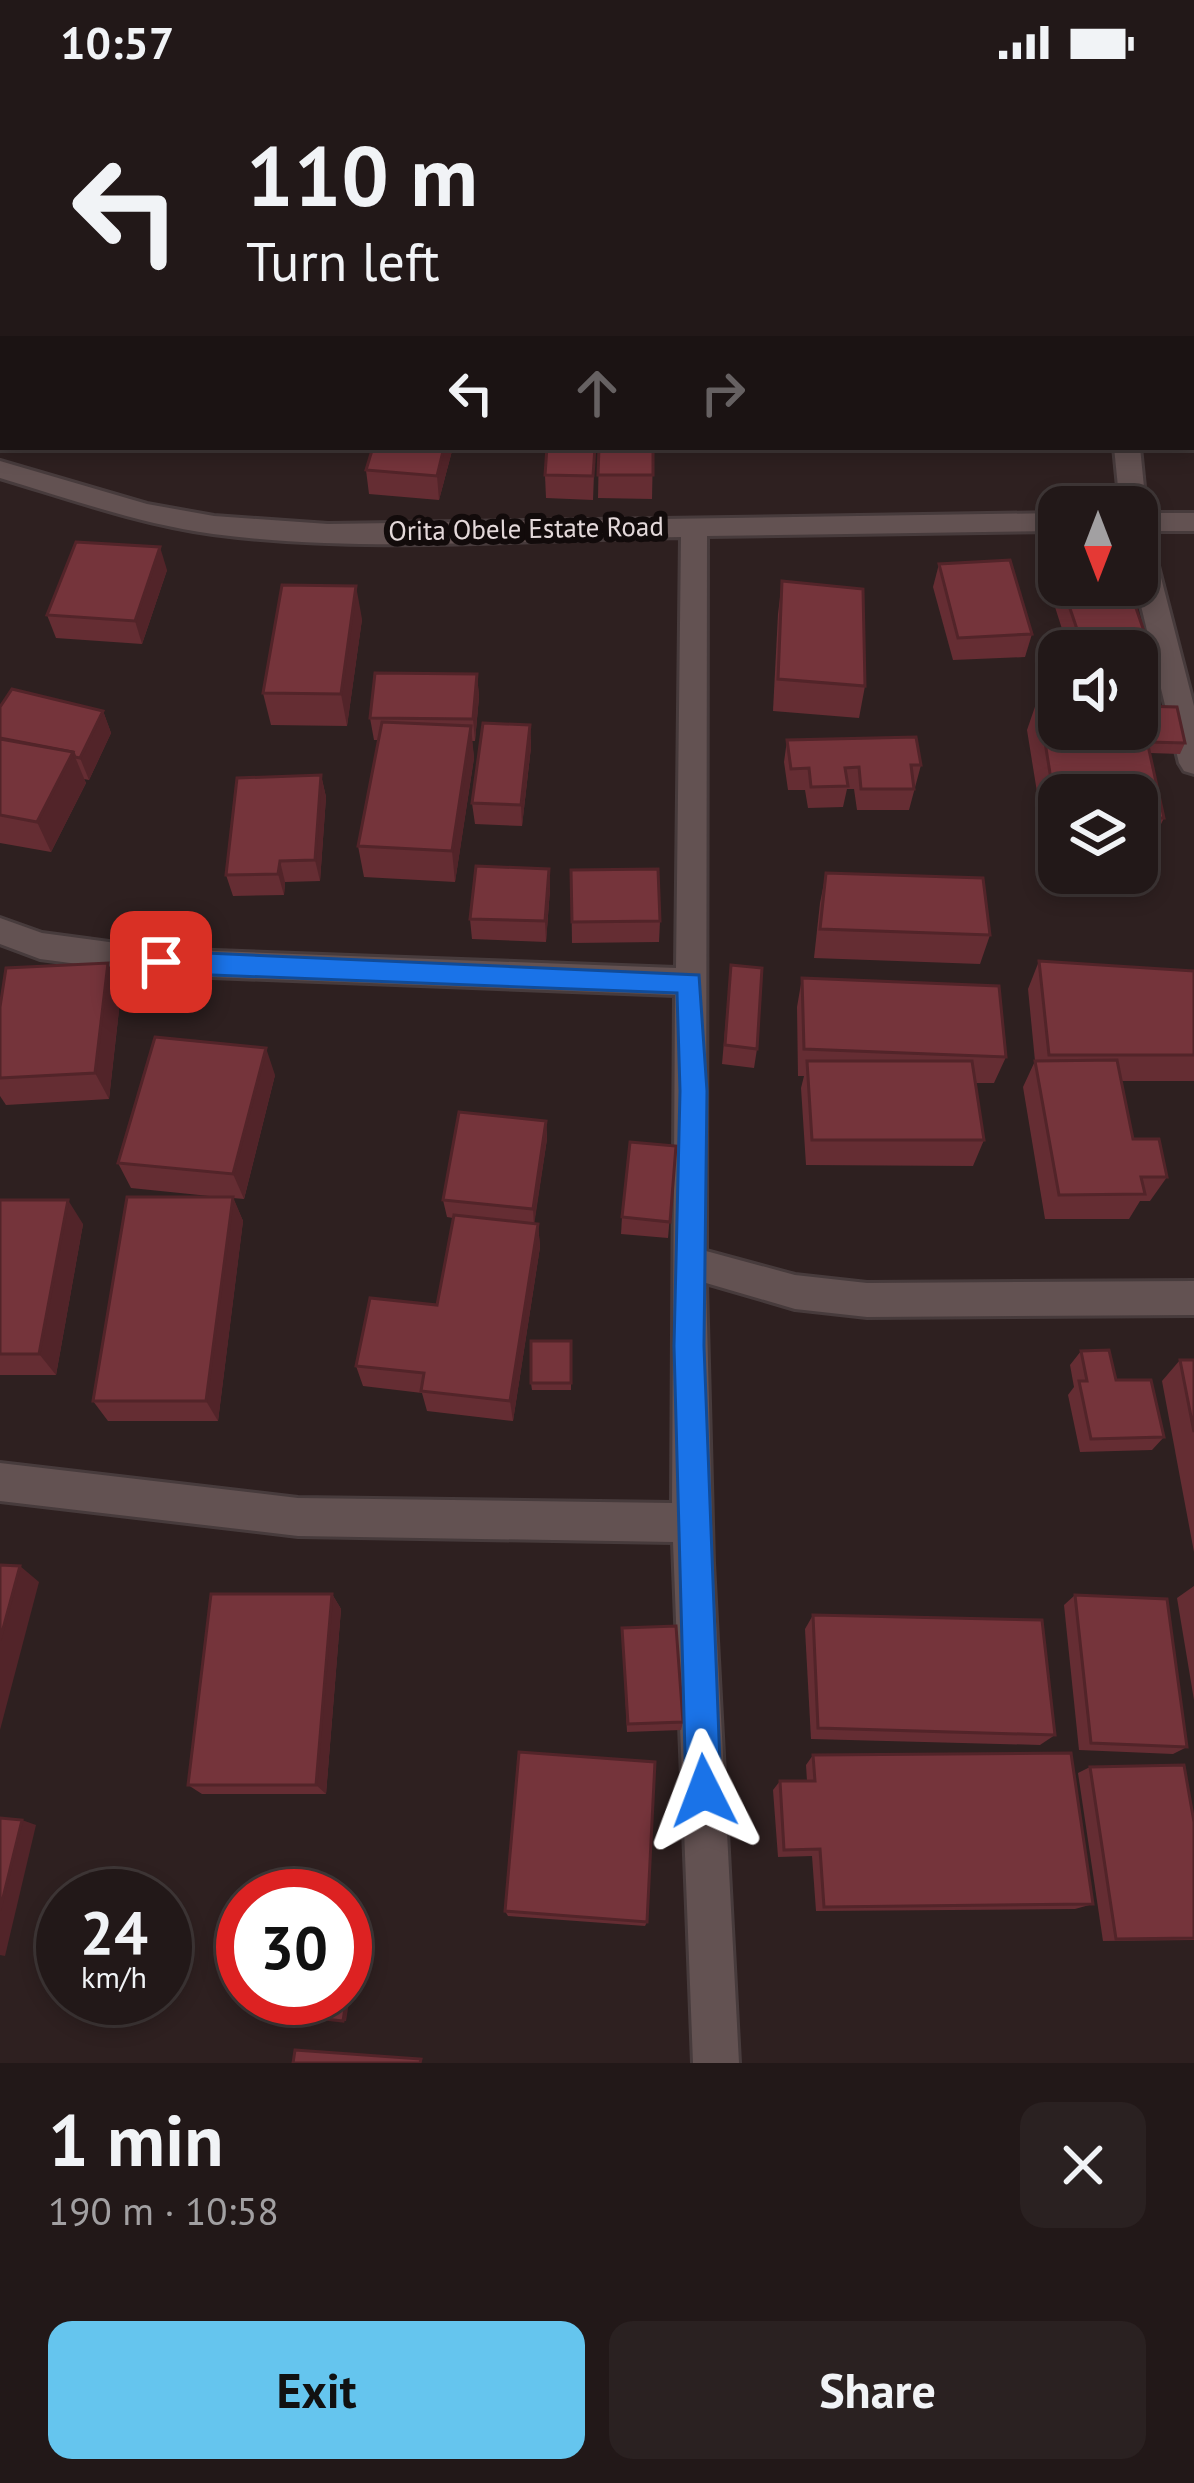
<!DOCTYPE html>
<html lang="en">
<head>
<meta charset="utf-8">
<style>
	:root { --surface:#221818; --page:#2a2121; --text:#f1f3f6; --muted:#a2a0a2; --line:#3f3737; --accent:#65c5ee }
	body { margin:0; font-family:"PT Sans",sans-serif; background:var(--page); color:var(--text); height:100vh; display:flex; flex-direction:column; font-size:45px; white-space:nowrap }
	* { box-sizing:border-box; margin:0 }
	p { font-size:39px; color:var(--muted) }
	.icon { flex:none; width:66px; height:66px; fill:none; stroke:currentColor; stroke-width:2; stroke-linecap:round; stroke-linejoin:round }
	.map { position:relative; height:1979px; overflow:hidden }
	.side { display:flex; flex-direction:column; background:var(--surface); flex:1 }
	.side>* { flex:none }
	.hud { position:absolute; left:0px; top:0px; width:1194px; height:366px; box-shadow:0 6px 18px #0003,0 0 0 3px var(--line); background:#221818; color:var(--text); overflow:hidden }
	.needle { width:78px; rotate:180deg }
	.controls { position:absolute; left:1038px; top:402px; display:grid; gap:24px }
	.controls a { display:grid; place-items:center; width:120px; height:120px; border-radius:24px; background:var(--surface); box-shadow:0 6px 18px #0003,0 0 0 3px var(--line); font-size:60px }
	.speed { position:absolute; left:36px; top:1785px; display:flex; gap:24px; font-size:60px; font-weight:700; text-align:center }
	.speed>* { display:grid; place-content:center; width:156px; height:156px; border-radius:50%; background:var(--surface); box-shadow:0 6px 18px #0003,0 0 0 3px var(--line); line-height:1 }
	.speed small { font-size:30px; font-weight:400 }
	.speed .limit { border:18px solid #d22; background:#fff; color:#111 }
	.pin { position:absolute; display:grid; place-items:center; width:102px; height:102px; color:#fff; margin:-51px; border-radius:24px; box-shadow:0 6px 18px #0006 }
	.me { position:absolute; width:132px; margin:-66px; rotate:357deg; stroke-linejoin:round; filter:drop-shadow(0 0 9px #0008) }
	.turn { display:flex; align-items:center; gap:42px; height:252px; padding:0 48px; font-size:54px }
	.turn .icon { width:156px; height:156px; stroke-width:2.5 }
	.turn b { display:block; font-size:84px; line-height:102px }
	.lanes { display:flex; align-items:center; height:114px; padding:0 48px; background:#0003; justify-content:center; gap:60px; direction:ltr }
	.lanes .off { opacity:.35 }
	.round { display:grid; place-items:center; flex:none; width:126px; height:126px; border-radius:24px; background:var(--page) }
	.overview { display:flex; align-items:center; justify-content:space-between; height:204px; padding:0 48px }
	h1 { font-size:72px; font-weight:700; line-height:90px }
	.button { display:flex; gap:24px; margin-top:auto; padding:24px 48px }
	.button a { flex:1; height:138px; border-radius:24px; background:var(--accent); color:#111; font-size:48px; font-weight:700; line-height:138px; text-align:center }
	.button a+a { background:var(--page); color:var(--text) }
	.status { display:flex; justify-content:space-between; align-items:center; height:84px; padding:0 60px; background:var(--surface); direction:ltr }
	.status svg { height:33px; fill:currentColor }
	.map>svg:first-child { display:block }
</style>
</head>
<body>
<div class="status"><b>10:57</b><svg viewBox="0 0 49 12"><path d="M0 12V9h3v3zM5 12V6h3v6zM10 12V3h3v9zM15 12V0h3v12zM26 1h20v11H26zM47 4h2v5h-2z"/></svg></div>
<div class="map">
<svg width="1194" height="1979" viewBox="0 0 1194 1979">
	<rect width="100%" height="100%" fill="#2e2020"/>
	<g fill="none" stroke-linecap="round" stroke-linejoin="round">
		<!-- minor casing -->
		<g stroke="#473b3c" stroke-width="6">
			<g id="minor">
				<path d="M 0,108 L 3,109 L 3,123 L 0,122 Z"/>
				<path d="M 3,301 L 3,319 L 0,320 L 0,302 Z"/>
				<path d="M 1114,363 L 1140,363 L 1146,423 L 1142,429 L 1194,429 L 1194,447 L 1149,447 L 1194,622 L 1194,690 L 1184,687 L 1179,679 L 1136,501 L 1137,423 L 1120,423 Z"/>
				<path d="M 0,377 L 147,420 L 214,432 L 328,440 L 1059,429 L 1059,447 L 707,452 L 706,1167 L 795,1191 L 867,1199 L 1194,1197 L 1194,1231 L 867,1233 L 795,1225 L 706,1199 L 713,1479 L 739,1979 L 693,1979 L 673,1458 L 298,1452 L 0,1417 L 0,1379 L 298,1414 L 672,1419 L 675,911 L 161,891 L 40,875 L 0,860 L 0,834 L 42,849 L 161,865 L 676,884 L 681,453 C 527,455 366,470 213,450 C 140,440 70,415 0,394 Z"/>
			</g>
		</g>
		<!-- minor -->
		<use href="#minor" fill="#635252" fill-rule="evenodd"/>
	</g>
	<!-- wall -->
	<g fill="#652d33">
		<path d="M 0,0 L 62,0 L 63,3 L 3,3 L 3,53 L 0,52 Z"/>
		<path d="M 1191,114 L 1194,114 L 1194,264 L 1191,258 Z"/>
		<path d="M 373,363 L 453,363 L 439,416 L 369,410 L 366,386 Z"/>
		<path d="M 595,363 L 593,416 L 546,414 L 545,391 Z"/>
		<path d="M 599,363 L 653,363 L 652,415 L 598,414 Z"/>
		<path d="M 1055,477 L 1059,477 L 1059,501 L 1128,501 L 1145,550 L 1137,572 L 1137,567 L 1069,567 L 1048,501 Z"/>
		<path d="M 939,480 L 1032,550 L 1025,573 L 953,576 L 933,503 Z"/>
		<path d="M 167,486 L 142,560 L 56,554 L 47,531 Z"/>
		<path d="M 782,497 L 865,602 L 859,634 L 773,627 L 778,530 Z"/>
		<path d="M 362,535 L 347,642 L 271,641 L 263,609 Z"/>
		<path d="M 477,590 L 479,613 L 475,657 L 472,657 L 474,674 L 455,798 L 364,793 L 358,762 L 378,656 L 374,656 L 370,634 Z"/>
		<path d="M 1038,614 L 1140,624 L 1185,659 L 1180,670 L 1150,669 L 1164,734 L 1149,765 L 1137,765 L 1137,711 L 1059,711 L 1059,764 L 1046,764 L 1027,646 Z"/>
		<path d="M 0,623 L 103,627 L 111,649 L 89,696 L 84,695 L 86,699 L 51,768 L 0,759 Z"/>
		<path d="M 530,641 L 531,663 L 522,742 L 475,740 L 472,719 Z"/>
		<path d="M 787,656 L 921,681 L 909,726 L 857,726 L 854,705 L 847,705 L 843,723 L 808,724 L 805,706 L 788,706 L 784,678 Z"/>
		<path d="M 321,691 L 326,713 L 320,797 L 285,798 L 284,811 L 233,812 L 226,791 Z"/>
		<path d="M 549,785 L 550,805 L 546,858 L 472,855 L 470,835 Z"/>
		<path d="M 571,786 L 660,837 L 659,858 L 572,859 Z"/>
		<path d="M 826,789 L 990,851 L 980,880 L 814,874 L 820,819 Z"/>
		<path d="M 1039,877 L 1194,887 L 1194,997 L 1121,997 L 1133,1055 L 1167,1093 L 1150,1117 L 1140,1117 L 1129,1135 L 1045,1135 L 1023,1003 L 1035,977 L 1028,905 Z"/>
		<path d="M 802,894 L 1006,973 L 994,999 L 975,999 L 984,1056 L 973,1082 L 806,1081 L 801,1004 L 804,992 L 798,992 L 797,923 Z"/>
		<path d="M 729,901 L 757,965 L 754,984 L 722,980 Z"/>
		<path d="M 121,908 L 109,1015 L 6,1021 L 0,1012 L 0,923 Z"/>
		<path d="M 275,991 L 244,1115 L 233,1114 L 243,1137 L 218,1337 L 108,1337 L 93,1317 L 219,1113 L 131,1104 L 118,1079 Z"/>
		<path d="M 546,1037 L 547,1055 L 534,1139 L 538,1140 L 540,1163 L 513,1337 L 427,1327 L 422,1309 L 363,1302 L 356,1282 L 437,1221 L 453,1134 L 447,1133 L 443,1116 Z"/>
		<path d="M 676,1062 L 668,1154 L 621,1150 L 622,1133 Z"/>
		<path d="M 0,1116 L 83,1140 L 56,1291 L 0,1291 Z"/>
		<path d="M 571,1257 L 571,1306 L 532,1306 L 531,1299 Z"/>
		<path d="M 1081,1267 L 1116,1296 L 1164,1353 L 1152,1366 L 1080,1368 L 1068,1311 L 1074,1303 L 1070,1281 Z"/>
		<path d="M 1180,1276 L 1194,1276 L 1194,1468 L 1162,1297 Z"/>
		<path d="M 1194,1502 L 1194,1616 L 1177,1514 Z"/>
		<path d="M 332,1510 L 341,1525 L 326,1710 L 202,1710 L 188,1701 Z"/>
		<path d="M 1075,1511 L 1187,1663 L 1173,1670 L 1079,1666 L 1064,1521 Z"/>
		<path d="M 813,1531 L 1055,1651 L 1040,1661 L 811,1655 L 805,1545 Z"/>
		<path d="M 622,1544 L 683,1638 L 681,1646 L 627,1648 Z"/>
		<path d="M 813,1671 L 1093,1820 L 1075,1825 L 816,1827 L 812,1772 L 778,1773 L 773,1706 L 780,1697 L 807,1697 L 806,1681 Z"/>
		<path d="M 1090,1683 L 1194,1738 L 1194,1856 L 1103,1857 L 1078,1689 Z"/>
		<path d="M 505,1827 L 647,1838 L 645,1842 L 508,1832 Z"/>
	</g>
	<!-- shaded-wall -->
	<g fill="#522429">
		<path d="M 3,127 L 3,160 L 0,163 L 0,130 Z"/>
		<path d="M 3,232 L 3,254 L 0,245 L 0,235 Z"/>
		<path d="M 444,363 L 453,363 L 439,416 L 437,392 Z"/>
		<path d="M 160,463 L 167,486 L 142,560 L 135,537 Z"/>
		<path d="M 356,502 L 362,535 L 347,642 L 341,610 Z"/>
		<path d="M 477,590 L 479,613 L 475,657 L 473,635 Z"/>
		<path d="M 103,627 L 111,649 L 89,696 L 80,674 Z"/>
		<path d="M 530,641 L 531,663 L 522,742 L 521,721 Z"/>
		<path d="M 471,642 L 474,674 L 455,798 L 452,767 Z"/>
		<path d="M 73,668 L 86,699 L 51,768 L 37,738 Z"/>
		<path d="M 321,691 L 326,713 L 320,797 L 315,776 Z"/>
		<path d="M 280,777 L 285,798 L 284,811 L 278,790 Z"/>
		<path d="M 549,785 L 550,805 L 546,858 L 545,837 Z"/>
		<path d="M 108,879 L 121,908 L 109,1015 L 95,989 Z"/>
		<path d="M 266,964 L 275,991 L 244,1115 L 233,1090 Z"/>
		<path d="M 546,1037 L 547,1055 L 534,1142 L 533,1125 Z"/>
		<path d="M 233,1113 L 243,1137 L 218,1337 L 206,1317 Z"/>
		<path d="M 68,1116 L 83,1140 L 56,1291 L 39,1270 Z"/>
		<path d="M 538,1140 L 540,1163 L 513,1337 L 510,1317 Z"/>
		<path d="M 20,1482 L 39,1498 L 0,1646 L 0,1556 Z"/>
		<path d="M 332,1510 L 341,1525 L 326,1710 L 316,1701 Z"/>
		<path d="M 22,1736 L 36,1741 L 5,1872 L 0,1871 L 0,1826 Z"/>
		<path d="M 356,1853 L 359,1855 L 346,1937 L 343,1937 Z"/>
	</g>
	<!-- building -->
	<g fill="#75343b" stroke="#522429" stroke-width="3">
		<path d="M 0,0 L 56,0 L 54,3 L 3,3 L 3,30 L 0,30 Z"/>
		<path d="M 599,0 L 664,0 L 663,3 L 598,3 Z"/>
		<path d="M 1004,0 L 1075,0 L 1076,3 L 1005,3 Z"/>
		<path d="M 1191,114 L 1194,114 L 1194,193 L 1191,187 Z"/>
		<path d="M 0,191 L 3,192 L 3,232 L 0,235 Z"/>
		<path d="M 373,363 L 444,363 L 437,392 L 366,386 Z"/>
		<path d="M 547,363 L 595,363 L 593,392 L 545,391 Z"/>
		<path d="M 599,363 L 653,363 L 653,391 L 598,391 Z"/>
		<path d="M 76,458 L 160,463 L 135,537 L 47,531 Z"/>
		<path d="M 1010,476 L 1032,550 L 958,554 L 939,480 Z"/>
		<path d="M 782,497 L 863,505 L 865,602 L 778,595 Z"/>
		<path d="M 282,501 L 356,502 L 341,610 L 263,609 Z"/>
		<path d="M 1062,501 L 1128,501 L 1145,550 L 1080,554 Z"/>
		<path d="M 375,589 L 477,590 L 473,635 L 370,634 Z"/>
		<path d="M 12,605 L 103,627 L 80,674 L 75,673 L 73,668 L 0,654 L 0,623 Z"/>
		<path d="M 1038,614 L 1059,615 L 1059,645 L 1137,645 L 1138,616 L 1164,734 L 1137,734 L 1137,711 L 1059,711 L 1059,733 L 1057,733 Z"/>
		<path d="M 1141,622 L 1177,623 L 1185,659 L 1148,658 Z"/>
		<path d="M 382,638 L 471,642 L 452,767 L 358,762 Z"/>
		<path d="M 483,639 L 530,641 L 521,721 L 472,719 Z"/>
		<path d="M 916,653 L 921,681 L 911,681 L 914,705 L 861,705 L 859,683 L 845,684 L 848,702 L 811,703 L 809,684 L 791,685 L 787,656 Z"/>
		<path d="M 0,655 L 73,668 L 37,738 L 0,731 Z"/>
		<path d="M 321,691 L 315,776 L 280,777 L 278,790 L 226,791 L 237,694 Z"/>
		<path d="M 476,782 L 549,785 L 545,837 L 470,835 Z"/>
		<path d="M 658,785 L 660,837 L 572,838 L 571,786 Z"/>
		<path d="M 826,789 L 983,794 L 990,851 L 820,845 Z"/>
		<path d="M 1039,877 L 1194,887 L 1194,971 L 1049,971 Z"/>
		<path d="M 108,879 L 95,989 L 0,994 L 0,923 L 6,884 Z"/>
		<path d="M 731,881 L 762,884 L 757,965 L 725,961 Z"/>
		<path d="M 802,894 L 999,902 L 1006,973 L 804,965 Z"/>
		<path d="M 155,953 L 266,964 L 233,1090 L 118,1079 Z"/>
		<path d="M 1117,976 L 1133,1055 L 1159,1055 L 1167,1093 L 1141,1093 L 1145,1110 L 1059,1111 L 1035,977 Z"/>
		<path d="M 807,977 L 972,977 L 984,1056 L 812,1056 Z"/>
		<path d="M 459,1028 L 546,1037 L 533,1125 L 443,1116 Z"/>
		<path d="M 630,1058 L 676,1062 L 670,1138 L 622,1133 Z"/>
		<path d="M 127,1113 L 233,1113 L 206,1317 L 93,1317 Z"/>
		<path d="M 0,1116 L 68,1116 L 39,1270 L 0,1270 Z"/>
		<path d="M 454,1131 L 538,1140 L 510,1317 L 421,1307 L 424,1289 L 356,1282 L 370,1214 L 437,1221 Z"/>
		<rect x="531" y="1257" width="40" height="42"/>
		<path d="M 1109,1266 L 1116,1296 L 1151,1296 L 1164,1353 L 1091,1355 L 1079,1297 L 1087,1297 L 1081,1267 Z"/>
		<path d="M 1180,1276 L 1194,1276 L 1194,1348 Z"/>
		<path d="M 0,1481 L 20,1482 L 0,1556 Z"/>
		<path d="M 211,1510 L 332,1510 L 316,1701 L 188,1701 Z"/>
		<path d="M 1075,1511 L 1167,1515 L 1187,1663 L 1091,1659 Z"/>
		<path d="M 813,1531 L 1042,1536 L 1055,1651 L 818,1644 Z"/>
		<path d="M 676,1542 L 683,1638 L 628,1640 L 622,1544 Z"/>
		<path d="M 519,1668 L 655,1678 L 647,1838 L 505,1827 Z"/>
		<path d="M 1071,1669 L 1093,1820 L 824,1823 L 820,1765 L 784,1766 L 780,1697 L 815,1697 L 813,1671 Z"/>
		<path d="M 1184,1681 L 1194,1738 L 1194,1854 L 1116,1855 L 1090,1683 Z"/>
		<path d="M 0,1734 L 22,1736 L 0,1826 Z"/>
		<path d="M 345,1852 L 356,1853 L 343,1937 L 297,1932 L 300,1914 L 345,1914 Z"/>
		<path d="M 295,1966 L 421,1975 L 420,1979 L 293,1979 Z"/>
	</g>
	<!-- route -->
	<path fill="#1a73e8" stroke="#114b97" stroke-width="3" d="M 161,867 L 699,891 L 707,1007 L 704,1262 L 721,1707 L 716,1719 L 704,1724 L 691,1719 L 686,1707 L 674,1262 L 680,1007 L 677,909 L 161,889 L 148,878 Z"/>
	<g text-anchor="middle" stroke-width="12" stroke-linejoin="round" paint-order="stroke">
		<!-- far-street labels -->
		<g font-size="27" fill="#e4d9da" stroke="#120b0b">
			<text transform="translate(526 445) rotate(-1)" y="9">Orita Obele Estate Road</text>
		</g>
	</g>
</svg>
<div class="controls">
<a><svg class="needle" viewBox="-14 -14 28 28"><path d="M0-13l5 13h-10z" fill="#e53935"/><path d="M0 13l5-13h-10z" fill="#a2a0a2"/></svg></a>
<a><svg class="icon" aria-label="sound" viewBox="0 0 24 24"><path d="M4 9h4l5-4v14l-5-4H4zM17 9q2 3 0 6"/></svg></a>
<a><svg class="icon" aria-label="layers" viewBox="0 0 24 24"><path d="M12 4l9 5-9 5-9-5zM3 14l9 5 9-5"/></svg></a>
</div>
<div class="speed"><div>24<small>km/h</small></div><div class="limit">30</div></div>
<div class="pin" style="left:161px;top:878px;background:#d93025"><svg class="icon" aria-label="arrive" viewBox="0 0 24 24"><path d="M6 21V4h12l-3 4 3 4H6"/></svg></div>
<svg class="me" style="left:704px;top:1707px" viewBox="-20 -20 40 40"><path d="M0-17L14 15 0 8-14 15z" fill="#1a73e8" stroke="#fff" stroke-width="4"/></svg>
<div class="hud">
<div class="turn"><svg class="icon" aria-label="left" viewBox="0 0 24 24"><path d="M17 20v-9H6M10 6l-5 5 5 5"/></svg><div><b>110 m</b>Turn left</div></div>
<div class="lanes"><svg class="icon" aria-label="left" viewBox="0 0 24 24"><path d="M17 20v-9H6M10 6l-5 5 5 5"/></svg><svg class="icon off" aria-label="ahead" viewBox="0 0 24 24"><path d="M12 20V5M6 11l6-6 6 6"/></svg><svg class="icon off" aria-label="right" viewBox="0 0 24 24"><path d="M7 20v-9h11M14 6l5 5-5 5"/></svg></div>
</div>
</div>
<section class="side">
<div class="overview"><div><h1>1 min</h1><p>190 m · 10:58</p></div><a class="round"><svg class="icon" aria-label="close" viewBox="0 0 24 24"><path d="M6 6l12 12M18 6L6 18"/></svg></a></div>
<div class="button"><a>Exit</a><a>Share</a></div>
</section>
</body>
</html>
